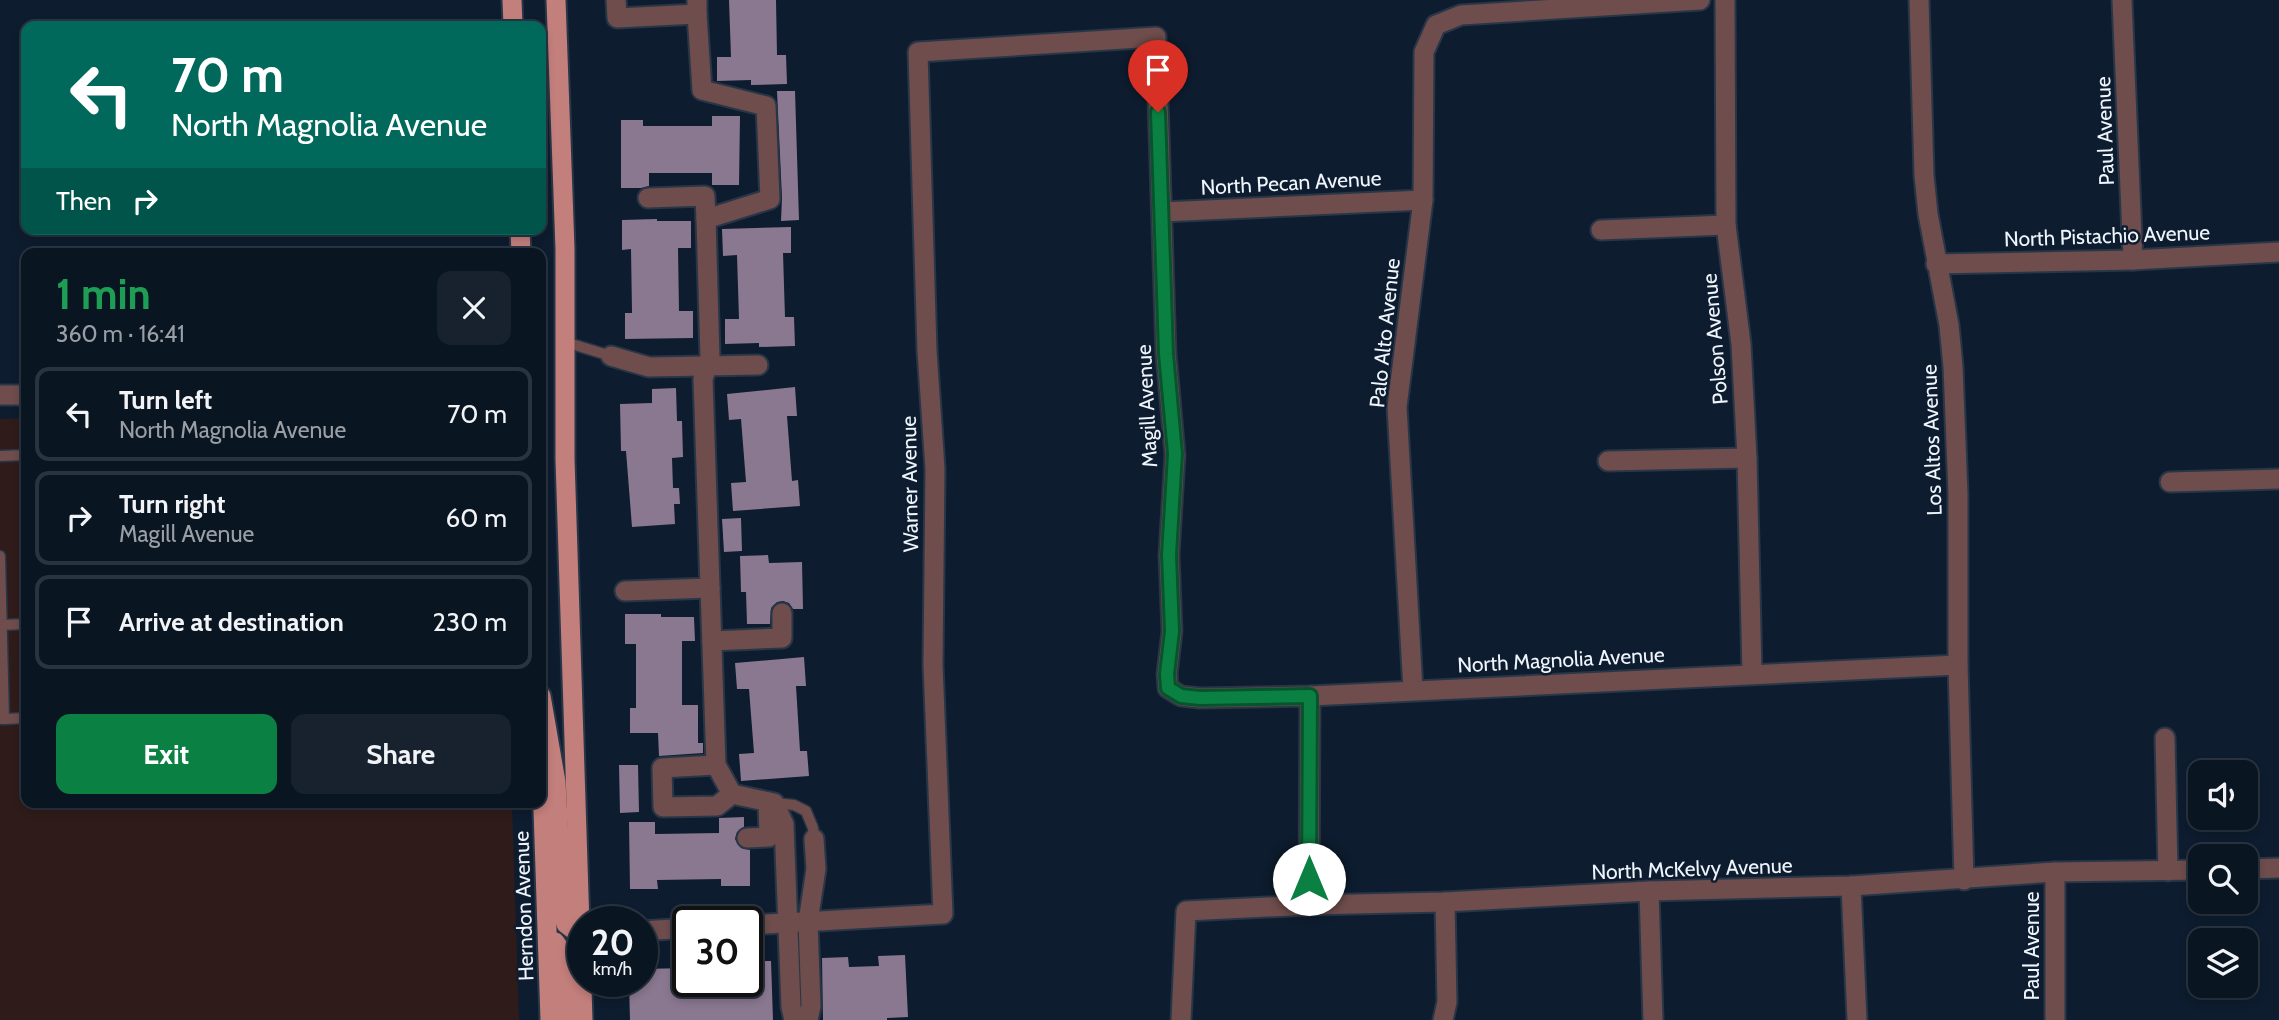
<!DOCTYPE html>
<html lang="en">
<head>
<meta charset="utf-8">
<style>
	:root { --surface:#0a1522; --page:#18222f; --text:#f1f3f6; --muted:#999fa5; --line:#2a3440; --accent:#0b8043 }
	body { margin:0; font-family:Cabin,sans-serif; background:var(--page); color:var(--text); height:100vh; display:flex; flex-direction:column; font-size:26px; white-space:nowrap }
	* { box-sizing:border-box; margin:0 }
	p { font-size:23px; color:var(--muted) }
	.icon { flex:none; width:38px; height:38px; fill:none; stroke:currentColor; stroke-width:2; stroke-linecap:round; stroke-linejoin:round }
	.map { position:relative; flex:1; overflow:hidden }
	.drawer { position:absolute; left:21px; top:248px; width:525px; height:560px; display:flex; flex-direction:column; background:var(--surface); border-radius:14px; box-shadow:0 4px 10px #0003,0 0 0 2px var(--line) }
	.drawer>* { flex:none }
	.top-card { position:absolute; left:21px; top:21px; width:525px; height:214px; border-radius:14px; box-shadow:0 4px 10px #0003,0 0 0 2px var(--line); background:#00695c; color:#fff; overflow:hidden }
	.tools { position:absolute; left:2188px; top:760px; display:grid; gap:14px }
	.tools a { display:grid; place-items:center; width:70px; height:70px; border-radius:14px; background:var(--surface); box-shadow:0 4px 10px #0003,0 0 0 2px var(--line); font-size:35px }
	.speed { position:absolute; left:567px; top:906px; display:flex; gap:14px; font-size:35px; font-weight:700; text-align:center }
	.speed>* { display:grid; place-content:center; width:91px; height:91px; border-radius:50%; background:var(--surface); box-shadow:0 4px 10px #0003,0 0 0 2px var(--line); line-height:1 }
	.speed small { font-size:18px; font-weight:400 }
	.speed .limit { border:4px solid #111; border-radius:10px; background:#fff; color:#111 }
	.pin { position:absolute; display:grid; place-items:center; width:60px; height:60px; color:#fff; margin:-72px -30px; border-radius:50% 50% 50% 0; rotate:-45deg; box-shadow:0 0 7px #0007 }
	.pin .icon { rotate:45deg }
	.me { position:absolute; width:77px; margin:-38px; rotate:0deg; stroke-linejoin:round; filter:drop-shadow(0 0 5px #0008) }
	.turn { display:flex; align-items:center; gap:24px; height:147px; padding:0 35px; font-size:32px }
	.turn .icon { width:91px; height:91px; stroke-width:2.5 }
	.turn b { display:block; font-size:49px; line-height:60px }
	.then { display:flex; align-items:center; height:66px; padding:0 35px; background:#0003; gap:14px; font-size:26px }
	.round { display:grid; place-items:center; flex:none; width:74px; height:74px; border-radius:14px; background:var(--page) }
	.summary { display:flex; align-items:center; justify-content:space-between; height:119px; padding:0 35px }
	h1 { font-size:42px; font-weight:700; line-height:52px; color:#1e9e55 }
	.primary-button { display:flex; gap:14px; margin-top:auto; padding:14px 35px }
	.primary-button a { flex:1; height:80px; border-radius:14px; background:var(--accent); color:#fff; font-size:28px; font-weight:700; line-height:80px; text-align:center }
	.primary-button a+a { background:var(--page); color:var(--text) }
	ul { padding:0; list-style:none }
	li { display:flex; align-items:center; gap:21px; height:94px; margin:0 14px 10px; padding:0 21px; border:4px solid var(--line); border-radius:14px }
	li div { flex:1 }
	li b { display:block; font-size:26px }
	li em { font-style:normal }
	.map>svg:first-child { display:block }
</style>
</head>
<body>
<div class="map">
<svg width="2279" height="1020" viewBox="0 0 2279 1020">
	<rect width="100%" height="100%" fill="#0d1c2e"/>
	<!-- commercial -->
	<path fill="#2f1c1a" d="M 26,418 L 26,803 L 512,803 L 519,1020 L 0,1020 L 0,419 Z"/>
	<!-- building -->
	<g fill="#8a7890">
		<path d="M 729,0 L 776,0 L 777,55 L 786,55 L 787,84 L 751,85 L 751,80 L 717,81 L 717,57 L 731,57 Z"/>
		<path d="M 777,91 L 795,91 L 799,220 L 781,221 L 782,198 Z"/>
		<path d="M 712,116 L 740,116 L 739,185 L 712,185 L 712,173 L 649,173 L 649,186 L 641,188 L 621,188 L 621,120 L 643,120 L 643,126 L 712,126 Z"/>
		<path d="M 657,219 L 657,221 L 691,221 L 691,248 L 678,248 L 679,311 L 693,311 L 693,338 L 625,339 L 625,313 L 632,313 L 631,249 L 622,250 L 622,220 Z"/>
		<path d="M 791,227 L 791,253 L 783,253 L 785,317 L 794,317 L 795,346 L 759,347 L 759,343 L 725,344 L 725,319 L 739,319 L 737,255 L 723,256 L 722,229 Z"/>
		<path d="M 795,387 L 797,416 L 787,416 L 792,481 L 798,480 L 800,506 L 733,511 L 731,483 L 746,482 L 741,419 L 729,420 L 727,394 Z"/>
		<path d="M 676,388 L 677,421 L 682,421 L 683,457 L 672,458 L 673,488 L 679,488 L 680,504 L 674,504 L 675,524 L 632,527 L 626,451 L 621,451 L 620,404 L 652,403 L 652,389 Z"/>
		<path d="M 741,518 L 742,551 L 724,552 L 722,519 Z"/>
		<path d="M 768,555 L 769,563 L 802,562 L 803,609 L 793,609 L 789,603 L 783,601 L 777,602 L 771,608 L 770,624 L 747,624 L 746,592 L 741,592 L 740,556 Z"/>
		<path d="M 625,614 L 661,614 L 661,617 L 694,617 L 695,641 L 682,641 L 682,705 L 698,705 L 698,743 L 703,743 L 703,753 L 659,756 L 658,733 L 630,733 L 630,708 L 636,708 L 636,644 L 625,644 Z"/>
		<path d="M 804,657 L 806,686 L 796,686 L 800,751 L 807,751 L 809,776 L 741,781 L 739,754 L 754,753 L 749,689 L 737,689 L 735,663 Z"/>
		<path d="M 619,765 L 638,765 L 639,812 L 620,813 Z"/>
		<path d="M 744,817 L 744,827 L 737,832 L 735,839 L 741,848 L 750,850 L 750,886 L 721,886 L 721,879 L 657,880 L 658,889 L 630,889 L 629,822 L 655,822 L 655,834 L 719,833 L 719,818 Z"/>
		<path d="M 905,955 L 908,1017 L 887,1018 L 887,1020 L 823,1020 L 822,958 L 848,957 L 849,967 L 879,966 L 878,956 Z"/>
		<path d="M 747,961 L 771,961 L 773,1020 L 630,1020 L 629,982 L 642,982 L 642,969 L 688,968 L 688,982 L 747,982 Z"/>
	</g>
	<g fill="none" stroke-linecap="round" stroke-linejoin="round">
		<!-- service casing -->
		<g stroke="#283647" stroke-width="13">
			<g id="service">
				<path d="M 565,342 L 611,356"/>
				<path d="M 0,456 L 26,455"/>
				<path d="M 0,556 L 4,719 L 0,719"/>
				<path d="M 0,625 L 26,624"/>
				<path d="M 4,719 L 26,718"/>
				<path d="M 774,803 L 794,805 L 806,811 L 813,828 L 814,839"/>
			</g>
		</g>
		<!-- minor casing -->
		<g stroke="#283647" stroke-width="23">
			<g id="minor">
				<path d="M 616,0 L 617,18 L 697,14 L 697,0"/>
				<path d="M 1725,0 L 1726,225 L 1741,344 L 1747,458 L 1752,674"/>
				<path d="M 1919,0 L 1924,175 L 1928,214 L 1949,325 L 1953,367 L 1958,494 L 1958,665 L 1964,880"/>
				<path d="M 2122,0 L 2133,260"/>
				<path d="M 697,14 L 702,90 L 766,106 L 770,199 L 706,219 L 710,357 L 703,379 L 716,765 L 732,794 L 774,803 L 784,824 L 791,1007 L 794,1020"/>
				<path d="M 648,198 L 705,196 L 706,219"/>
				<path d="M 1162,212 L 1423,200"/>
				<path d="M 1601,230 L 1726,225"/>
				<path d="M 1936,264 L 2133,260 L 2279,252"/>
				<path d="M 611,356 L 649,367 L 758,365"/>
				<path d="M 0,395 L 26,395"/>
				<path d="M 1608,461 L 1747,458"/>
				<path d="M 2170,482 L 2279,479"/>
				<path d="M 625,591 L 710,588"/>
				<path d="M 712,641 L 782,638 L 782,613"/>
				<path d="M 1413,690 L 1397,407 L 1423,200 L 1424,52 L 1436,25 L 1461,15 L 1700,0"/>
				<path d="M 2165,738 L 2168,871"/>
				<path d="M 716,765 L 662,768 L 663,807 L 717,806 L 732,794"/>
				<path d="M 747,838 L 769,837 L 768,802"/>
				<path d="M 2245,869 L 2279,868"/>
				<path d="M 1851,886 L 1857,1020"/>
				<path d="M 1649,891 L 1653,1020"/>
				<path d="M 1309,905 L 1310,696"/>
				<path d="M 747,925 L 943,914 L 933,665 L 935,469 L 927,351 L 918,52 L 1156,37 L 1166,354 L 1175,455 L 1169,555 L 1172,631 L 1167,674 L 1168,688 L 1181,696 L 1200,698 L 1310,696 L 1958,665"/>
				<path d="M 642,931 L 688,928"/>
				<path d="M 808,1020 L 811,1006 L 808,922 L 816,869 L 814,839"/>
				<path d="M 1181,1020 L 1186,911 L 1309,905 L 1445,902 L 1649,891 L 1851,886 L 2055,872 L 2200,870"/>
				<path d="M 1443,1020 L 1447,1002 L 1445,902"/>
				<path d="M 2055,1020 L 2055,872"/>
			</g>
		</g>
		<!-- primary casing -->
		<g stroke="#283647" stroke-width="23">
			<g id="primary">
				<path d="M 512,0 L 513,26"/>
				<path d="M 556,0 L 565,249 L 565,459 L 583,1020"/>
				<path d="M 520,229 L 521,254"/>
				<path d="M 541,696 L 556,782 L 563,915 L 566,924 L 579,934"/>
				<path d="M 541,749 L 550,1020"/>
				<path d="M 548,941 L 555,942 L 564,955 L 566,1020"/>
			</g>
		</g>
		<!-- service -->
		<use href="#service" stroke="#6e4d4c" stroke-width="10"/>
		<!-- minor -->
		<use href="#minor" stroke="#6e4d4c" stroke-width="19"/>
		<!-- primary -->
		<use href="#primary" stroke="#c37f7c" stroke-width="19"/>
	</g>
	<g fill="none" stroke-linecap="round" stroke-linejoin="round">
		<!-- route casing -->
		<g stroke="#07532c" stroke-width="18">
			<path id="route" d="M 1158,112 L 1166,354 L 1175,454 L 1169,555 L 1172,631 L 1167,674 L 1168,688 L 1181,696 L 1200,698 L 1310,696 L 1309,879"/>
		</g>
		<!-- route -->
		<use href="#route" stroke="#0b8043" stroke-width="12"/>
	</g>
	<g text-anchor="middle" stroke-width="5" stroke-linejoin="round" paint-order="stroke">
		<!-- street labels -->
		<g font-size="21" fill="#eff5fd" stroke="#0d1c2e">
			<text transform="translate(2105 131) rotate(-92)" y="7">Paul Avenue</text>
			<text transform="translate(1291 183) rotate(-3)" y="7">North Pecan Avenue</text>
			<text transform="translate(2107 236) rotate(-2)" y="7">North Pistachio Avenue</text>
			<text transform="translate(1385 333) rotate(-84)" y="7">Palo Alto Avenue</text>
			<text transform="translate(1715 339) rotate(-95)" y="7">Polson Avenue</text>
			<text transform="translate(1147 406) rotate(-93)" y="7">Magill Avenue</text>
			<text transform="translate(1932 440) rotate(-92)" y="7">Los Altos Avenue</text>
			<text transform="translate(910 484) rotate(-91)" y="7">Warner Avenue</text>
			<text transform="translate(1561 660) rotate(-3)" y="7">North Magnolia Avenue</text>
			<text transform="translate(1692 869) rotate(-2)" y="7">North McKelvy Avenue</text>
			<text transform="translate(524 906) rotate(-92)" y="7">Herndon Avenue</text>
			<text transform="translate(2032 946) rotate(-90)" y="7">Paul Avenue</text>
		</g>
	</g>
</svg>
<div class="tools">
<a><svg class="icon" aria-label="sound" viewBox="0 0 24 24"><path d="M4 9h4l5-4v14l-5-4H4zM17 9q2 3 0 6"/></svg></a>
<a><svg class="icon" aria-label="search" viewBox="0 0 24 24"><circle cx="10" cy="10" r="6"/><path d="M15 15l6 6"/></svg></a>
<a><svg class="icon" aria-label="layers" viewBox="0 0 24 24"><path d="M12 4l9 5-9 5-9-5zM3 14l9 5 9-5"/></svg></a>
</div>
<div class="speed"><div>20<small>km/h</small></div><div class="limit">30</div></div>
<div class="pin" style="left:1158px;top:112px;background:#d93025"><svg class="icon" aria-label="arrive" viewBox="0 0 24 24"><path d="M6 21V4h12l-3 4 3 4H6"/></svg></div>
<svg class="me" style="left:1309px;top:879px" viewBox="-20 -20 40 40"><circle r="19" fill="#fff"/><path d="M0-13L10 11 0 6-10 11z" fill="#0b8043"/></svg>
<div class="top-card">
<div class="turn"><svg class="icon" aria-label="left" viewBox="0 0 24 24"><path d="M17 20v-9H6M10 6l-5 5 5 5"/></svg><div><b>70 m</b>North Magnolia Avenue</div></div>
<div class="then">Then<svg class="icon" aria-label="right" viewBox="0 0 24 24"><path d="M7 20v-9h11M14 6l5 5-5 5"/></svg></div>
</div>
<section class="drawer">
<div class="summary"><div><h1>1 min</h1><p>360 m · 16:41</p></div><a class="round"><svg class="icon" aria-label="close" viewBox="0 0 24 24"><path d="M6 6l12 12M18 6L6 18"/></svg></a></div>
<ul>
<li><svg class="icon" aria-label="left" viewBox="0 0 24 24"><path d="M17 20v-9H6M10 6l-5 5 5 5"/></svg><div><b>Turn left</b><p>North Magnolia Avenue</p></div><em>70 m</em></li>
<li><svg class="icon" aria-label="right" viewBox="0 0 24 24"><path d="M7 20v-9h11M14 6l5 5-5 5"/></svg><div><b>Turn right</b><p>Magill Avenue</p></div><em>60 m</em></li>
<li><svg class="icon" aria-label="arrive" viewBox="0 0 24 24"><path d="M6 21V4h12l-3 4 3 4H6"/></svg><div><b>Arrive at destination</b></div><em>230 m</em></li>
</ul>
<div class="primary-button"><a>Exit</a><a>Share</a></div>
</section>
</div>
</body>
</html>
